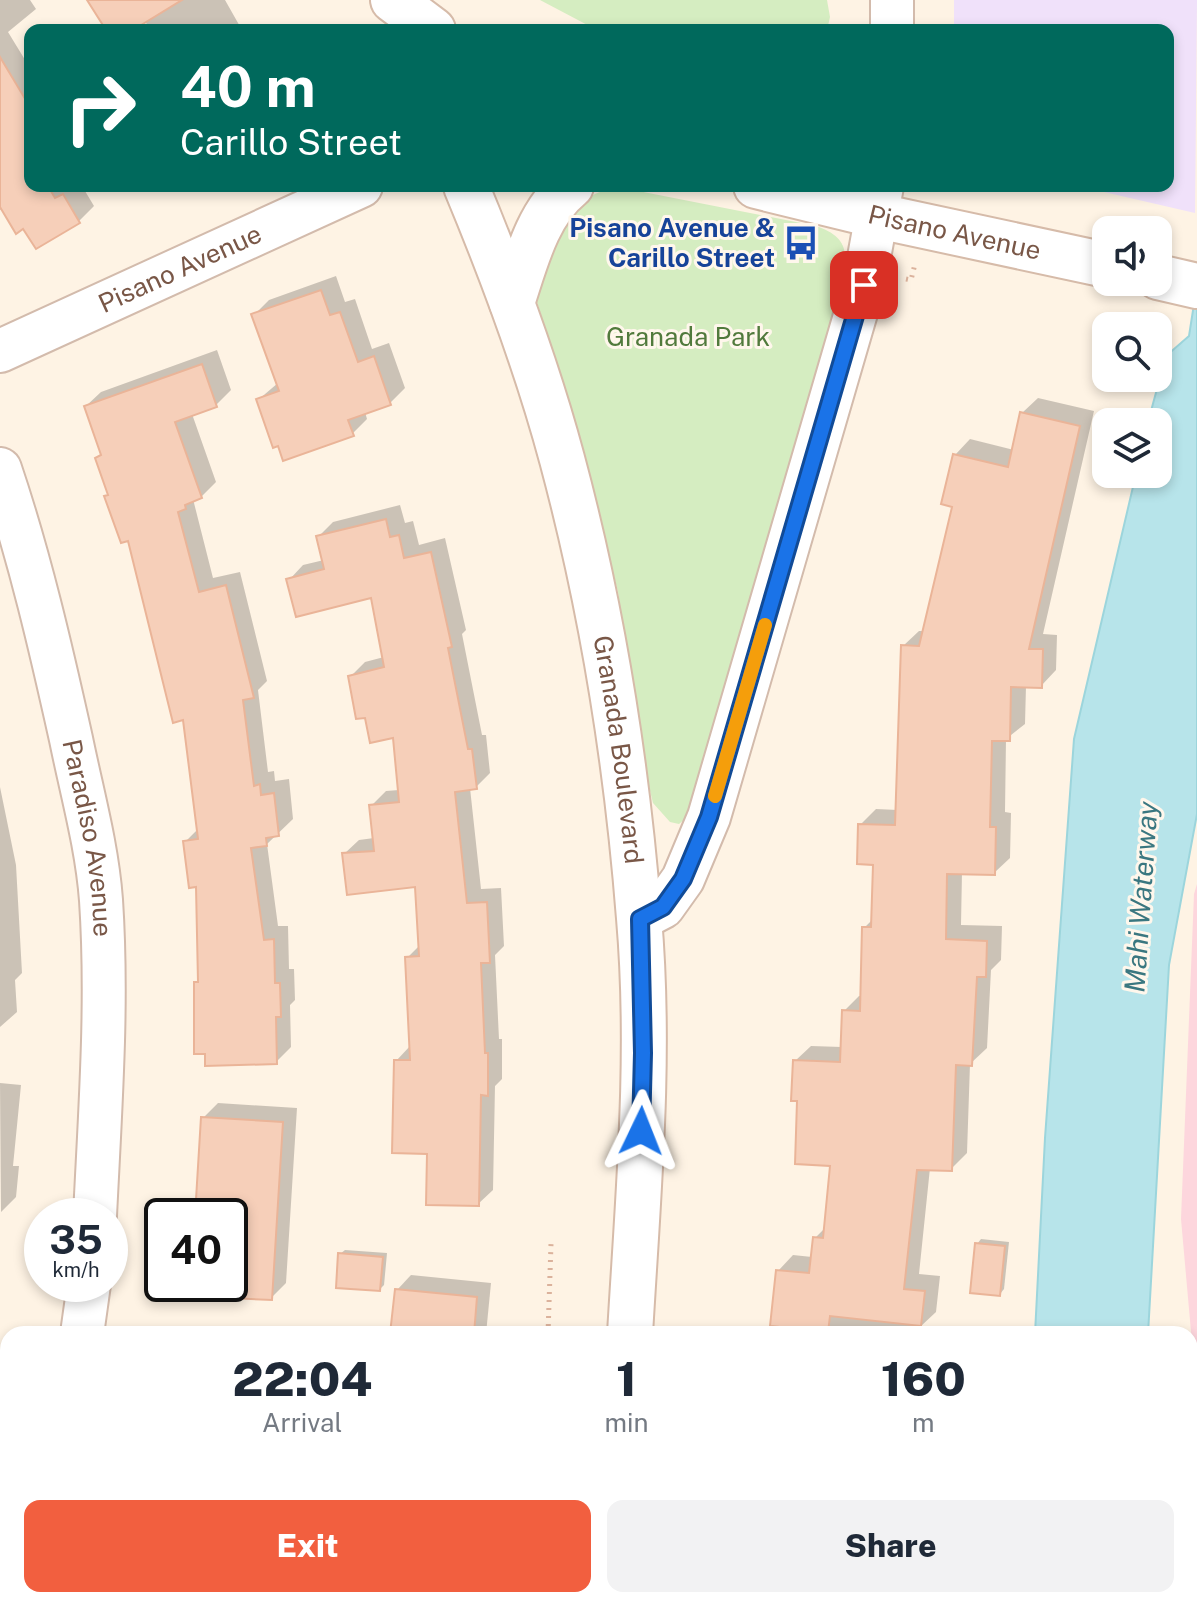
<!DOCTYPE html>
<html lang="en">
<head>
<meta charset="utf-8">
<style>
	:root { --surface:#fff; --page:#f2f2f3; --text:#1f2937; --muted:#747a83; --accent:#f25f3f }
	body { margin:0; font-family:"Public Sans",sans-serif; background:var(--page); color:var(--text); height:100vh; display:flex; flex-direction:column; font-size:30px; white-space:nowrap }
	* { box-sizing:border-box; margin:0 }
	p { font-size:26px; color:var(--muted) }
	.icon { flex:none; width:44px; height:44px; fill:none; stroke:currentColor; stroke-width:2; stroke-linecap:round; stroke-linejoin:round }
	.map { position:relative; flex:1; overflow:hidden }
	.drawer { position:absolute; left:0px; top:1326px; width:1198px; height:282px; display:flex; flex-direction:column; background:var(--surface); border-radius:24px 24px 0 0; box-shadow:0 4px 12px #0003 }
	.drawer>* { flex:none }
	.guide { position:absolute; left:24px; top:24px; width:1150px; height:168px; border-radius:16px; box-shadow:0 4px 12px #0003; background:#00695c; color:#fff; overflow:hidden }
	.tools { position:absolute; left:1092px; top:216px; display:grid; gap:16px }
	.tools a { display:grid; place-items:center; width:80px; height:80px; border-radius:16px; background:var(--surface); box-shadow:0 4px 12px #0003; font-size:40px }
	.speed { position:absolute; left:24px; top:1198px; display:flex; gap:16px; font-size:40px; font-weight:700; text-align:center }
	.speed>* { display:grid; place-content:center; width:104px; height:104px; border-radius:50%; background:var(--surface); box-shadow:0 4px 12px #0003; line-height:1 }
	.speed small { font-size:20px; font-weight:400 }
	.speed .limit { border:4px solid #111; border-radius:12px; background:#fff; color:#111 }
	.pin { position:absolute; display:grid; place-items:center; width:68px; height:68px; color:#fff; margin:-34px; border-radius:16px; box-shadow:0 4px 12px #0006 }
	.me { position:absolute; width:88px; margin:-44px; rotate:2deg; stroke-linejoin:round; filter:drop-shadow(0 0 6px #0008) }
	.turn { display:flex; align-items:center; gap:28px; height:168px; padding:0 24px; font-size:36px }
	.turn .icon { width:104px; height:104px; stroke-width:2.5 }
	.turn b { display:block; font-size:56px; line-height:68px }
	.eta { display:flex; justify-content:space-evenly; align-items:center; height:136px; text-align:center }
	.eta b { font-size:48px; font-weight:800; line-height:56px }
	.cta { display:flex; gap:16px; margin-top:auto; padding:16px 24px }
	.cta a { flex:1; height:92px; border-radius:16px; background:var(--accent); color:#fff; font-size:32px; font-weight:800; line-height:92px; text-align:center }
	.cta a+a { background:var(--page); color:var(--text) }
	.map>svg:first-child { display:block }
</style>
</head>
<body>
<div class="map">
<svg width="1197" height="1607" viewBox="0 0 1197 1607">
	<rect width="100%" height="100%" fill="#fef3e4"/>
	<!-- education -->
	<path fill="#f0e1fa" d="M 954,0 L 1197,0 L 1195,213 L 1078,186 L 1168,186 L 1168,30 L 954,30 Z"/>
	<!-- medical -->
	<path fill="#fdd6dd" d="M 1197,884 L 1197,1399 L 1181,1219 L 1194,894 Z"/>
	<!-- green -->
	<g fill="#d5edc1">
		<path d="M 540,0 L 827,0 L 830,17 L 827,30 L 603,30 L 595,29 Z"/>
		<path d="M 618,187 L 816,226 C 839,234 848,244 845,269 L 737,661 L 685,819 L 679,824 L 670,822 L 653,803 L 642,758 L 618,592 L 578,432 L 536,299 C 537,272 563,221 583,202 C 593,193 605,190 618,187 Z"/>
	</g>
	<!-- water -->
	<g fill="#b7e4ea" stroke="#9cd5dc" stroke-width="2">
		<path d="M 1197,285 L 1197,814 L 1169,965 L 1148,1334 L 1035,1334 L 1045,1138 L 1074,739 L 1136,474 L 1158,474 L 1158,422 L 1148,422 L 1166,356 L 1189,336 Z"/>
		<path d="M 1021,1600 L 1142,1600 L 1142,1607 L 1020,1607 Z"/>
	</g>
	<!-- shadow -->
	<g fill="#0003">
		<path d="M 0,0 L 30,0 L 36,9 L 8,32 L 30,68 L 30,186 L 82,186 L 94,206 L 79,221 L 37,246 L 24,226 L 3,208 L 0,210 Z"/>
		<path d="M 90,0 L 225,0 L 242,30 L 150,30 L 145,21 L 129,30 L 109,30 Z"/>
		<path d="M 336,276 L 345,302 L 355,299 L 372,349 L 389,343 L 405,388 L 390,403 L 365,412 L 367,419 L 352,434 L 258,400 L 278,383 L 254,315 L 269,300 Z"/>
		<path d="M 217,350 L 231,390 L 216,405 L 192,414 L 216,482 L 201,497 L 193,499 L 213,578 L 240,572 L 267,681 L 258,690 L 268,772 L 274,771 L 275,781 L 289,779 L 293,819 L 267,844 L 278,926 L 288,926 L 289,969 L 294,969 L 295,1000 L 290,1005 L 291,1047 L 276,1062 L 196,982 L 200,979 L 198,885 L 185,842 L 199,828 L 185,718 L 129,538 L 97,458 L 103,453 L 86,406 L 101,392 Z"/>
		<path d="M 1038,398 L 1094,411 L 1043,634 L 1057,635 L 1056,670 L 1041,686 L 1026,686 L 1025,724 L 1006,739 L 1005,812 L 1011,813 L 1010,858 L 994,873 L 962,872 L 961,925 L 1002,926 L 1001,960 L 991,970 L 987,1048 L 970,1064 L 967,1153 L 951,1169 L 930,1168 L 919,1274 L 940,1276 L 936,1312 L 920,1327 L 903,1326 L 903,1334 L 783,1334 L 778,1271 L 793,1255 L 812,1257 L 815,1238 L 826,1227 L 832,1164 L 800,1099 L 795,1061 L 811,1046 L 842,1047 L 844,1011 L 859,996 L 862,996 L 864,928 L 874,918 L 875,863 L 860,825 L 876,809 L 898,810 L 903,646 L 919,631 L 925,631 L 954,505 L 955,455 L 970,439 L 1014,450 L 1022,413 Z"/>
		<path d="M 400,505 L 405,523 L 413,521 L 419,545 L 445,538 L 466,630 L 462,634 L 482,735 L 486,735 L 490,773 L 476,787 L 470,788 L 481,889 L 501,888 L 504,946 L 495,955 L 499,1039 L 502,1039 L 502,1079 L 495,1086 L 493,1190 L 478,1204 L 429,1152 L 396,1061 L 411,1045 L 407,958 L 420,945 L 417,885 L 344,854 L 359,840 L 374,838 L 371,806 L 386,791 L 399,790 L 395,736 L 367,716 L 350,677 L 365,662 L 384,657 L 372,596 L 289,580 L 303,565 L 324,560 L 318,537 L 333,522 Z"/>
		<path d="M 0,787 L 16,865 L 22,973 L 15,980 L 17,1012 L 0,1027 Z"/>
		<path d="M 0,1083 L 21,1085 L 13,1166 L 19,1166 L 16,1197 L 1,1212 Z"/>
		<path d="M 218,1103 L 297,1108 L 286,1283 L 271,1298 L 222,1295 L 222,1284 L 230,1284 L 230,1216 L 197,1216 L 203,1118 Z"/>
		<path d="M 981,1239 L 1009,1242 L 1004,1289 L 1000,1294 L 977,1244 Z"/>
		<path d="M 345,1250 L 387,1253 L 384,1285 L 380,1289 L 340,1254 Z"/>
		<path d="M 411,1275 L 491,1283 L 486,1334 L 393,1334 L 397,1290 Z"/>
		<path d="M 370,1600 L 465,1600 L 458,1607 Z"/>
		<rect x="820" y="1600" width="107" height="7"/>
	</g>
	<!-- building -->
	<g fill="#f6cfb9" stroke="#eab498" stroke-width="2">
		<path d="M 87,0 L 182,0 L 133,30 L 106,30 Z"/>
		<path d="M 0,57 L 30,107 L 30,186 L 48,186 L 55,198 L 63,194 L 80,223 L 36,249 L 23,229 L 16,234 L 0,207 Z"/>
		<path d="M 321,290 L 330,315 L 340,312 L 358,362 L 374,356 L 391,405 L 348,420 L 354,436 L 283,461 L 278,446 L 273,448 L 256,399 L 279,391 L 251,314 Z"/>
		<path d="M 202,364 L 217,407 L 175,422 L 202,498 L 185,505 L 186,509 L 178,512 L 199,592 L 226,585 L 254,698 L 243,700 L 254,786 L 260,784 L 261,795 L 274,793 L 279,836 L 266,838 L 267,846 L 251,848 L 264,940 L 274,939 L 275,983 L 280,983 L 281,1017 L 276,1017 L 277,1064 L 205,1066 L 205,1054 L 194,1054 L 194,982 L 198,982 L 196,887 L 189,888 L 183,841 L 198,839 L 183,720 L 173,723 L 128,541 L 121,543 L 104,496 L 108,495 L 95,458 L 101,455 L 84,406 Z"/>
		<path d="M 1020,412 L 1080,426 L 1029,649 L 1043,649 L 1042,688 L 1011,687 L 1010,741 L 992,741 L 990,827 L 996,827 L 995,875 L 947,874 L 946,939 L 987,941 L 986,977 L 977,977 L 972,1066 L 956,1065 L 952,1171 L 917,1170 L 904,1289 L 925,1291 L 921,1326 L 830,1316 L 828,1332 L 770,1326 L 776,1270 L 809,1273 L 813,1237 L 823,1238 L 830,1166 L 795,1164 L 797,1101 L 791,1101 L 793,1060 L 840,1062 L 842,1010 L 860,1011 L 862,927 L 871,927 L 873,865 L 857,864 L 858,824 L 895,825 L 901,645 L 919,646 L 952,507 L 941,504 L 953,454 L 1008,467 Z"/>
		<path d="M 386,519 L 390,537 L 399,535 L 404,558 L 431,552 L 452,647 L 448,648 L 468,749 L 472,749 L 477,789 L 455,792 L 467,903 L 487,902 L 490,963 L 481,963 L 485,1053 L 488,1053 L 488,1096 L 481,1095 L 479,1206 L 426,1205 L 427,1154 L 392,1153 L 394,1060 L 410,1060 L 405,957 L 419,956 L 415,887 L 347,895 L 342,853 L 374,851 L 369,805 L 399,802 L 393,738 L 370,743 L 365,718 L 356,719 L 348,676 L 384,667 L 371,598 L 296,617 L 286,579 L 324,569 L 316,536 Z"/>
		<path d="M 201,1117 L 283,1122 L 272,1300 L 230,1298 L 230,1216 L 195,1216 Z"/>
		<path d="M 975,1243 L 1005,1246 L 1000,1296 L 970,1293 Z"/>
		<path d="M 338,1253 L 383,1257 L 380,1291 L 336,1288 Z"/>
		<path d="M 395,1289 L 477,1297 L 474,1334 L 390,1334 Z"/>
	</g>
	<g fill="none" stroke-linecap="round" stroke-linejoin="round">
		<!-- street casing -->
		<g stroke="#d3bbac" stroke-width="46">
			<g id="street">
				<path d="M 892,0 L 892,30"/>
				<path id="s1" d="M 0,351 L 361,186"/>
				<path id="s2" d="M 0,469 C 30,558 51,649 71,739 C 82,793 97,846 101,900 C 108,1005 100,1111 95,1216"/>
				<path d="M 640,919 L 663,907 L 683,879 L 709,817 L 864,285 L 882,186"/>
				<path d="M 82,1334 L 89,1284"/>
				<path d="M 8,1607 L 10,1600"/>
			</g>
		</g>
		<!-- secondary casing -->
		<g stroke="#d6bba9" stroke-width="48">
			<g id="secondary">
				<path d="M 393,0 L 433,30"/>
				<path id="s3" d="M 466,186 C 503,275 537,366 562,459 C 602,608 627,764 639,918 C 651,1056 638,1196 630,1334"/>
				<path id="s4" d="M 756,186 L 878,216 L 1106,265"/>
				<path d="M 1158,277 L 1197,286"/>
				<path d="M 512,303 C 525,264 537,213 571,186"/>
				<path d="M 623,1607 L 623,1600"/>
			</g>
		</g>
		<!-- path -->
		<g stroke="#dbb29c" stroke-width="5" stroke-dasharray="2 6" stroke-linecap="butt">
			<path d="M 906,279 L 911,280 L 915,264"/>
			<path d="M 548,1334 L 551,1244"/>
			<path d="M 538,1607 L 539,1600"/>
		</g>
		<!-- street -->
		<use href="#street" stroke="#fff" stroke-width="42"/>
		<!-- secondary -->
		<use href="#secondary" stroke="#fff" stroke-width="44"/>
	</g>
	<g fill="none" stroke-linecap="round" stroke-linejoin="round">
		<!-- route casing -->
		<g stroke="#114b97" stroke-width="20">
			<path id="route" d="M 641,1131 L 643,1053 L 640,919 L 663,907 L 683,879 L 709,817 L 864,285"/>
		</g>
		<!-- route -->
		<use href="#route" stroke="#1a73e8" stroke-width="14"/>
		<!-- slow -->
		<path stroke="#f59e0b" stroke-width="14" d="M 715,796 L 765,625"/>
	</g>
	<!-- icons -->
	<defs>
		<g id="bus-bare" transform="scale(2.76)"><path d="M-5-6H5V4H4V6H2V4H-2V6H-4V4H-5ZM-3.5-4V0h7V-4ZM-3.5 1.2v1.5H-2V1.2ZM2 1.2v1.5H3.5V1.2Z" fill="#1a4fb4" stroke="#fff7ec" stroke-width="2.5" paint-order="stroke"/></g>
	</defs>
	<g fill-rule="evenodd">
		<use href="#bus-bare" x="801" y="243"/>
	</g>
	<g text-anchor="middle" stroke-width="6" stroke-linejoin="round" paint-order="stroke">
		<!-- transit labels -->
		<g font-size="26" font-weight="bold" fill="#164399" stroke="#fff7ec" text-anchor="end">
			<text x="775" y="237">Pisano Avenue &amp;<tspan x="775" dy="30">Carillo Street</tspan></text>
		</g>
		<!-- street labels -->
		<g font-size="26" fill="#795747" stroke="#fff7ec">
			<text dy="9" stroke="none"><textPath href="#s4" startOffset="204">Pisano Avenue</textPath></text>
			<text dy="9" stroke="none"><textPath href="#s1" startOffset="198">Pisano Avenue</textPath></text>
			<text dy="9" stroke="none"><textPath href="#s3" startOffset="586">Granada Boulevard</textPath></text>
			<text dy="9" stroke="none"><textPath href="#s2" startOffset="380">Paradiso Avenue</textPath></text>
		</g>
		<!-- park labels -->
		<g font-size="26" fill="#517a3c" stroke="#fff7ec">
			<text x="688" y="346">Granada Park</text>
		</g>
		<!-- water labels -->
		<g font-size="28" font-style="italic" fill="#3a7780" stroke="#fff7ec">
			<text transform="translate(1141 897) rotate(-86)" y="10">Mahi Waterway</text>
		</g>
	</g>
</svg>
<div class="tools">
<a><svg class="icon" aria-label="sound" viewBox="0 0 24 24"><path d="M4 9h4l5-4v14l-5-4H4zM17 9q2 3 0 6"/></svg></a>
<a><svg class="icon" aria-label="search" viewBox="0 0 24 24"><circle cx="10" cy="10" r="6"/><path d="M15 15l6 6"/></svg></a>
<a><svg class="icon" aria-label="layers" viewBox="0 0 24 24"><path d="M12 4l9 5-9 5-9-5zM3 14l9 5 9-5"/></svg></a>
</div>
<div class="speed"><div>35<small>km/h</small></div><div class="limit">40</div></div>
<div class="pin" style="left:864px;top:285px;background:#d93025"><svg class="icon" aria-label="arrive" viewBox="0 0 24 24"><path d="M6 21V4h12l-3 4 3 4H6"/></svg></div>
<svg class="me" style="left:641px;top:1131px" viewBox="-20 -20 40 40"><path d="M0-17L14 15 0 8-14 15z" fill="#1a73e8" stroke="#fff" stroke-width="4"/></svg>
<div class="guide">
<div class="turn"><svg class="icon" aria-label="right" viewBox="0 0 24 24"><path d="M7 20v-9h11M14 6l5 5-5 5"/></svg><div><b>40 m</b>Carillo Street</div></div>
</div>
<section class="drawer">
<div class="eta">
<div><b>22:04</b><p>Arrival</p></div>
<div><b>1</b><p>min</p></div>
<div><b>160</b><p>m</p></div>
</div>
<div class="cta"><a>Exit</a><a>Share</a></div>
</section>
</div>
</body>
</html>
